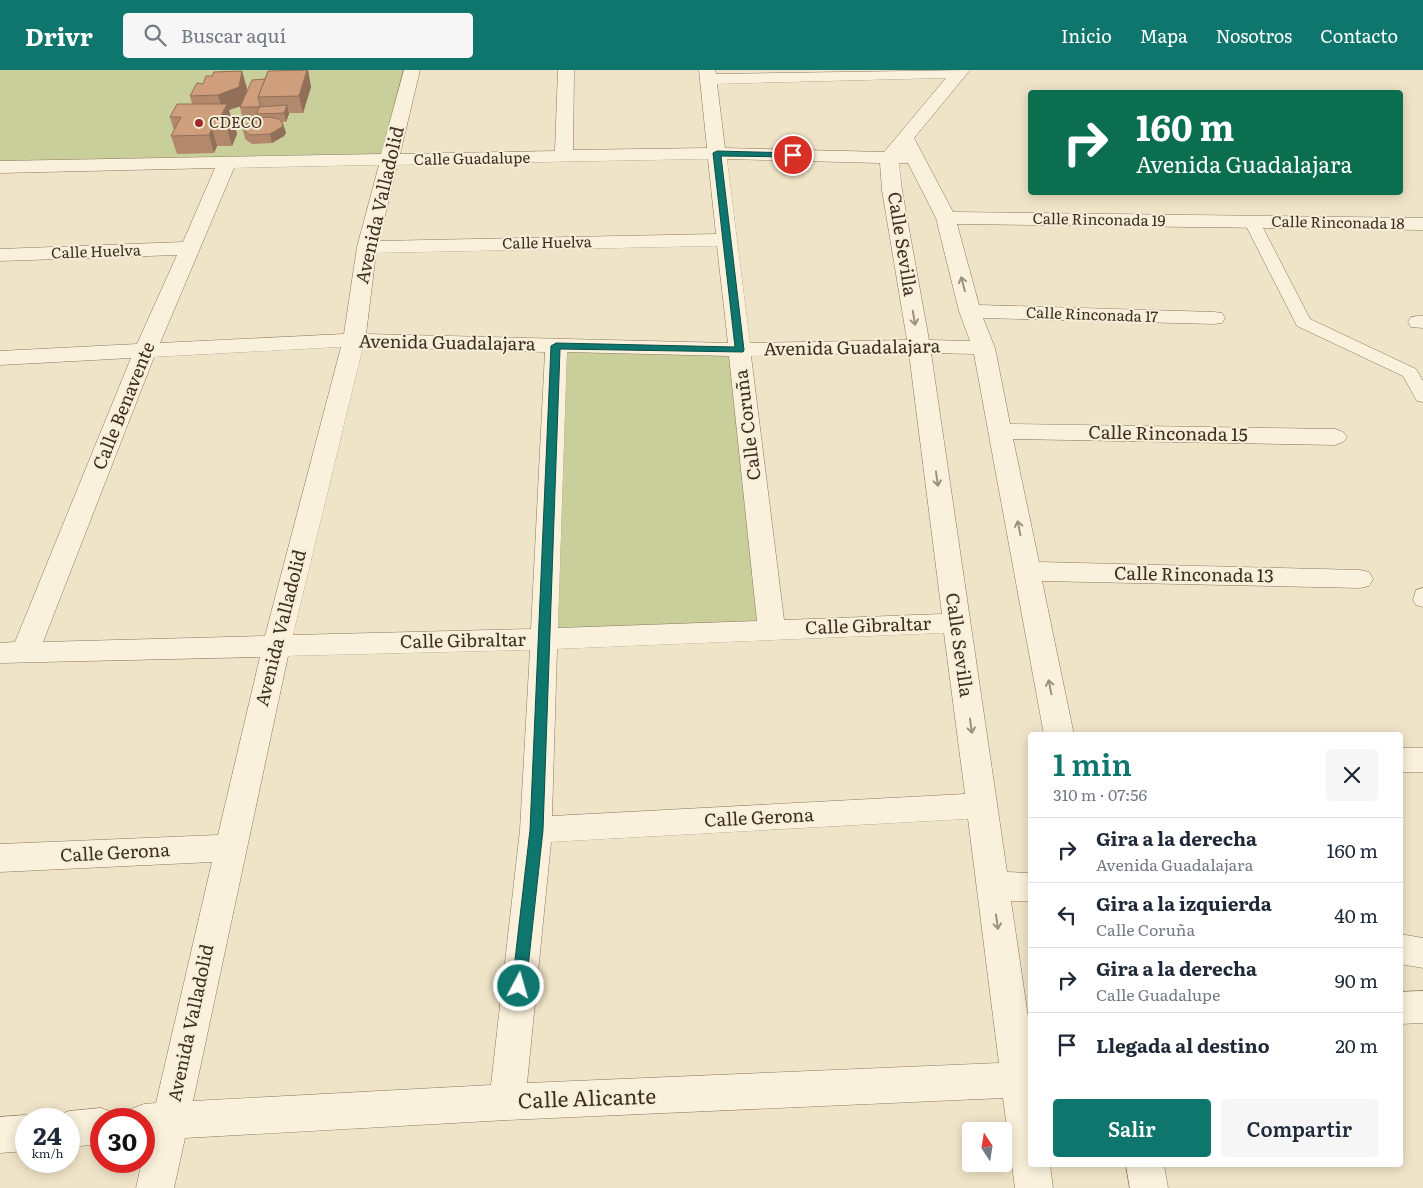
<!DOCTYPE html>
<html lang="es">
<head>
<meta charset="utf-8">
<style>
	:root { --surface:#fff; --page:#f6f6f7; --text:#1f2937; --muted:#747a83; --line:#e0e1e3; --accent:#0f766e }
	body { margin:0; font-family:Literata,serif; background:var(--page); color:var(--text); height:100vh; display:flex; flex-direction:column; font-size:19px; white-space:nowrap }
	* { box-sizing:border-box; margin:0 }
	p { font-size:16px; color:var(--muted) }
	.icon { flex:none; width:28px; height:28px; fill:none; stroke:currentColor; stroke-width:2; stroke-linecap:round; stroke-linejoin:round }
	.map { position:relative; flex:1; overflow:hidden }
	.sheet { position:absolute; left:1028px; top:662px; width:375px; height:435px; display:flex; flex-direction:column; background:var(--surface); border-radius:5px; box-shadow:0 2px 12px #0003 }
	.sheet>* { flex:none }
	.top-card { position:absolute; left:1028px; top:20px; width:375px; height:105px; border-radius:5px; box-shadow:0 2px 12px #0003; background:#0b6e4f; color:#fff; overflow:hidden }
	.needle { width:32px; rotate:348deg }
	.controls { position:absolute; left:962px; top:1052px; display:grid; gap:10px }
	.controls a { display:grid; place-items:center; width:50px; height:50px; border-radius:5px; background:var(--surface); box-shadow:0 2px 12px #0003; font-size:25px }
	.speed { position:absolute; left:15px; top:1038px; display:flex; gap:10px; font-size:25px; font-weight:700; text-align:center }
	.speed>* { display:grid; place-content:center; width:65px; height:65px; border-radius:50%; background:var(--surface); box-shadow:0 2px 12px #0003; line-height:1 }
	.speed small { font-size:12px; font-weight:400 }
	.speed .limit { border:8px solid #d22; background:#fff; color:#111 }
	.pin { position:absolute; display:grid; place-items:center; width:42px; height:42px; color:#fff; margin:-21px; border:2px solid #fff; border-radius:50%; box-shadow:0 1px 5px #0007 }
	.me { position:absolute; width:55px; margin:-28px; rotate:6deg; stroke-linejoin:round; filter:drop-shadow(0 0 4px #0008) }
	.turn { display:flex; align-items:center; gap:18px; height:105px; padding:0 25px; font-size:22px }
	.turn .icon { width:65px; height:65px; stroke-width:2.5 }
	.turn b { display:block; font-size:35px; line-height:42px }
	.round { display:grid; place-items:center; flex:none; width:52px; height:52px; border-radius:5px; background:var(--page) }
	.headline { display:flex; align-items:center; justify-content:space-between; height:85px; padding:0 25px }
	h1 { font-size:30px; font-weight:600; line-height:38px; color:var(--accent) }
	.button { display:flex; gap:10px; margin-top:auto; padding:10px 25px }
	.button a { flex:1; height:58px; border-radius:5px; background:var(--accent); color:#fff; font-size:20px; font-weight:600; line-height:58px; text-align:center }
	.button a+a { background:var(--page); color:var(--text) }
	ul { padding:0; list-style:none }
	li { display:flex; align-items:center; gap:15px; height:65px; padding:0 25px; border-top:1px solid var(--line) }
	li div { flex:1 }
	li b { display:block; font-size:19px }
	li em { font-style:normal }
	header { display:flex; align-items:center; gap:30px; box-sizing:border-box; height:70px; padding:0 25px; background:var(--accent); color:#fff }
	header strong { font-size:24px }
	nav { display:flex; gap:28px; margin-inline-start:auto; font-size:18px }
	.search { width:350px; height:45px; background:var(--page); display:flex; align-items:center; gap:12px; box-sizing:border-box; padding:0 18px; border-radius:5px; color:var(--muted); font-size:19px }
	.map>svg:first-child { display:block }
</style>
</head>
<body>
<header>
<strong>Drivr</strong>
<div class="search"><svg class="icon" aria-label="search" viewBox="0 0 24 24"><circle cx="10" cy="10" r="6"/><path d="M15 15l6 6"/></svg>Buscar aquí</div>
<nav><a>Inicio</a><a>Mapa</a><a>Nosotros</a><a>Contacto</a></nav>
</header>
<div class="map">
<svg width="1423" height="1118" viewBox="0 0 1423 1118">
	<rect width="100%" height="100%" fill="#f0e4c8"/>
	<!-- green -->
	<g fill="#c9cf9b">
		<path d="M 0,0 L 412,0 L 389,91 L 0,98 Z"/>
		<path d="M 556,276 L 740,280 L 772,560 L 545,569 Z"/>
	</g>
	<g fill="none" stroke-linecap="round" stroke-linejoin="round">
		<!-- pedestrian casing -->
		<g stroke="#8d765c" stroke-width="1">
			<g id="pedestrian">
				<path d="M 1252,147 L 1257,149 L 1260,152 L 1310,249 L 1416,299 L 1423,311 L 1423,332 L 1417,331 L 1403,306 L 1297,256 L 1244,152 L 1247,149 Z"/>
				<path d="M 1423,518 L 1423,537 L 1416,535 L 1413,530 L 1416,520 Z"/>
			</g>
		</g>
		<!-- minor casing -->
		<g stroke="#8d765c" stroke-width="1">
			<g id="minor">
				<path d="M 404,0 L 420,0 L 400,84 L 555,81 L 558,0 L 574,0 L 573,80 L 707,78 L 699,0 L 715,0 L 716,4 L 970,0 L 914,68 L 953,142 L 1423,148 L 1423,160 L 957,154 L 979,235 L 1214,242 L 1222,243 L 1225,248 L 1222,253 L 1214,254 L 983,248 L 995,278 L 1010,354 L 1335,359 L 1343,362 L 1347,367 L 1343,372 L 1335,375 L 1013,369 L 1039,492 L 1360,500 L 1369,502 L 1373,509 L 1369,516 L 1360,518 L 1042,511 L 1074,665 L 1044,665 L 974,284 L 931,283 L 1007,802 L 1030,803 L 1030,831 L 1011,831 L 1030,960 L 1030,1095 L 1050,1095 L 1053,1118 L 1015,1118 L 1003,1028 L 507,1050 L 185,1068 L 174,1118 L 136,1118 L 142,1091 L 144,1091 L 147,1070 L 144,1070 L 144,1049 L 127,1049 L 131,1039 L 144,1034 L 156,1033 L 212,792 L 0,802 L 0,774 L 218,765 L 260,587 L 0,593 L 0,573 L 15,572 L 131,288 L 0,295 L 0,281 L 137,274 L 177,185 L 0,191 L 0,179 L 183,172 L 215,98 L 0,103 L 0,91 L 381,84 ZM 946,8 L 884,82 L 725,78 L 717,14 ZM 708,89 L 716,164 L 379,171 L 397,95 ZM 727,89 L 880,93 L 882,120 L 907,270 L 750,273 ZM 899,93 L 908,93 L 936,148 L 959,241 L 970,271 L 929,270 L 902,120 ZM 379,95 L 357,177 L 344,264 L 160,273 L 234,98 ZM 717,176 L 728,273 L 366,264 L 376,183 ZM 341,277 L 265,566 L 43,572 L 154,287 ZM 363,277 L 545,282 L 531,559 L 293,565 ZM 567,282 L 729,286 L 757,551 L 558,558 ZM 909,283 L 942,544 L 784,550 L 751,286 ZM 944,563 L 965,724 L 552,746 L 557,579 ZM 530,580 L 520,760 L 491,1015 L 193,1031 L 288,586 ZM 968,749 L 999,993 L 527,1013 L 551,772 Z"/>
				<path d="M 1419,246 L 1423,246 L 1423,258 L 1411,257 L 1408,252 L 1411,247 Z"/>
				<rect x="1400" y="678" width="23" height="24"/>
				<path d="M 1400,864 L 1423,868 L 1423,898 L 1400,894 Z"/>
				<path d="M 1423,921 L 1423,953 L 1400,954 L 1400,922 Z"/>
				<path d="M 101,1038 L 114,1043 L 117,1049 L 101,1049 L 101,1074 L 69,1077 L 69,1049 L 55,1049 L 56,1046 L 69,1041 Z"/>
				<path d="M 26,1045 L 36,1049 L 26,1049 L 26,1081 L 0,1083 L 0,1047 Z"/>
				<path d="M 1126,1095 L 1164,1095 L 1168,1118 L 1130,1118 Z"/>
			</g>
		</g>
		<!-- pedestrian -->
		<use href="#pedestrian" fill="#faf1dc" fill-rule="evenodd"/>
		<!-- minor -->
		<use href="#minor" fill="#faf1dc" fill-rule="evenodd"/>
	</g>
	<!-- wall -->
	<path fill="#b2896c" d="M 308,0 L 311,17 L 303,43 L 289,43 L 286,52 L 282,52 L 286,63 L 284,66 L 272,73 L 252,74 L 245,69 L 243,60 L 258,48 L 257,46 L 242,46 L 240,37 L 241,36 L 229,40 L 237,64 L 232,76 L 217,76 L 214,83 L 177,84 L 171,66 L 174,61 L 170,47 L 192,34 L 190,26 L 247,18 L 246,24 L 265,9 Z"/>
	<!-- shaded-wall -->
	<g fill="#916f58">
		<path d="M 308,0 L 311,17 L 303,43 L 299,26 Z"/>
		<path d="M 242,1 L 247,18 L 244,35 L 229,40 L 231,49 L 232,46 L 237,64 L 232,76 L 227,58 L 221,46 L 223,43 L 218,25 Z"/>
		<path d="M 287,35 L 289,44 L 286,52 L 284,43 Z"/>
		<path d="M 283,54 L 286,63 L 284,66 L 272,73 L 270,64 Z"/>
		<path d="M 212,59 L 217,76 L 214,83 L 209,65 Z"/>
	</g>
	<!-- building -->
	<g fill="#cf9f7d" stroke="#916f58">
		<path d="M 307,0 L 299,26 L 258,27 L 268,1 Z"/>
		<path d="M 242,1 L 239,17 L 218,25 L 190,26 L 197,13 L 203,14 L 206,6 L 212,6 L 214,2 Z"/>
		<path d="M 265,9 L 258,27 L 260,34 L 259,37 L 240,37 L 252,10 Z"/>
		<path d="M 177,34 L 227,34 L 221,46 L 232,46 L 227,58 L 212,59 L 209,65 L 171,66 L 181,47 L 170,47 Z"/>
		<path d="M 287,35 L 284,43 L 257,44 L 259,37 Z"/>
		<path d="M 269,47 L 279,49 L 283,54 L 282,57 L 270,64 L 250,65 L 243,60 L 243,57 L 255,48 Z"/>
	</g>
	<!-- one-way arrows -->
	<defs><path id="oneway-shaft" d="M-6 0H5M1.5-3L5.5 0L1.5 3" fill="none" stroke-width="1.6" stroke-linecap="round" stroke-linejoin="round" transform="scale(1.25)"/></defs>
	<g stroke="#9c907e">
		<use href="#oneway-shaft" transform="translate(963 214) rotate(-105)"/>
		<use href="#oneway-shaft" transform="translate(914 248) rotate(80)"/>
		<use href="#oneway-shaft" transform="translate(937 409) rotate(82)"/>
		<use href="#oneway-shaft" transform="translate(1019 458) rotate(-101)"/>
		<use href="#oneway-shaft" transform="translate(1050 617) rotate(-101)"/>
		<use href="#oneway-shaft" transform="translate(971 656) rotate(82)"/>
		<use href="#oneway-shaft" transform="translate(997 852) rotate(82)"/>
	</g>
	<!-- route -->
	<path fill="#0f766e" stroke="#0a4d48" d="M 717,81 L 793,83 L 797,85 L 793,87 L 721,86 L 744,280 L 743,282 L 560,279 L 543,760 L 526,916 L 524,920 L 519,922 L 514,920 L 512,916 L 530,760 L 551,276 L 556,273 L 735,277 L 713,83 Z"/>
	<!-- markers -->
	<circle fill="#9e2a2b" stroke="#f7eed8" stroke-width="2" cx="199" cy="53" r="5"/>
	<g text-anchor="middle" stroke-width="4" stroke-linejoin="round" paint-order="stroke">
		<!-- far-poi labels -->
		<g font-size="15" fill="#3d2e20" stroke="#f7eed8" text-anchor="start">
			<text x="209" y="58">CDECO</text>
		</g>
		<!-- far-street labels -->
		<g font-size="15" fill="#3d2e20" stroke="#f7eed8">
			<text transform="translate(472 89) rotate(-1)" y="5">Calle Guadalupe</text>
			<text transform="translate(1099 150) rotate(1)" y="5">Calle Rinconada 19</text>
			<text transform="translate(1338 153) rotate(1)" y="5">Calle Rinconada 18</text>
			<text transform="translate(547 173) rotate(-1)" y="5">Calle Huelva</text>
			<text transform="translate(96 182) rotate(-2)" y="5">Calle Huelva</text>
			<text transform="translate(1092 245) rotate(2)" y="5">Calle Rinconada 17</text>
		</g>
		<!-- street labels -->
		<g font-size="18" fill="#3d2e20" stroke="#f7eed8">
			<text transform="translate(380 135) rotate(-77)" y="6">Avenida Valladolid</text>
			<text transform="translate(902 174) rotate(81)" y="6">Calle Sevilla</text>
			<text transform="translate(447 273) rotate(1)" y="6">Avenida Guadalajara</text>
			<text transform="translate(852 278) rotate(-1)" y="6">Avenida Guadalajara</text>
			<text transform="translate(124 336) rotate(-68)" y="6">Calle Benavente</text>
			<text transform="translate(748 355) rotate(-97)" y="6">Calle Coruña</text>
			<text transform="translate(1168 364) rotate(1)" y="6">Calle Rinconada 15</text>
			<text transform="translate(1194 505) rotate(1)" y="6">Calle Rinconada 13</text>
			<text transform="translate(868 556) rotate(-2)" y="6">Calle Gibraltar</text>
			<text transform="translate(281 558) rotate(-76)" y="6">Avenida Valladolid</text>
			<text transform="translate(463 571) rotate(-1)" y="6">Calle Gibraltar</text>
			<text transform="translate(959 575) rotate(82)" y="6">Calle Sevilla</text>
			<text transform="translate(759 748) rotate(-3)" y="6">Calle Gerona</text>
			<text transform="translate(115 783) rotate(-3)" y="6">Calle Gerona</text>
			<text transform="translate(191 953) rotate(-78)" y="6">Avenida Valladolid</text>
		</g>
		<!-- near-street labels -->
		<g font-size="21" fill="#3d2e20" stroke="#f7eed8">
			<text transform="translate(587 1029) rotate(-2)" y="7">Calle Alicante</text>
		</g>
	</g>
</svg>
<div class="controls">
<a><svg class="needle" viewBox="-14 -14 28 28"><path d="M0-13l5 13h-10z" fill="#e53935"/><path d="M0 13l5-13h-10z" fill="#747a83"/></svg></a>
</div>
<div class="speed"><div>24<small>km/h</small></div><div class="limit">30</div></div>
<div class="pin" style="left:793px;top:85px;background:#d93025"><svg class="icon" aria-label="arrive" viewBox="0 0 24 24"><path d="M6 21V4h12l-3 4 3 4H6"/></svg></div>
<svg class="me" style="left:519px;top:916px" viewBox="-20 -20 40 40"><circle r="17" fill="#0f766e" stroke="#fff" stroke-width="3"/><path d="M0-11L8 9 0 5-8 9z" fill="#fff"/></svg>
<div class="top-card">
<div class="turn"><svg class="icon" aria-label="right" viewBox="0 0 24 24"><path d="M7 20v-9h11M14 6l5 5-5 5"/></svg><div><b>160 m</b>Avenida Guadalajara</div></div>
</div>
<section class="sheet">
<div class="headline"><div><h1>1 min</h1><p>310 m · 07:56</p></div><a class="round"><svg class="icon" aria-label="close" viewBox="0 0 24 24"><path d="M6 6l12 12M18 6L6 18"/></svg></a></div>
<ul>
<li><svg class="icon" aria-label="right" viewBox="0 0 24 24"><path d="M7 20v-9h11M14 6l5 5-5 5"/></svg><div><b>Gira a la derecha</b><p>Avenida Guadalajara</p></div><em>160 m</em></li>
<li><svg class="icon" aria-label="left" viewBox="0 0 24 24"><path d="M17 20v-9H6M10 6l-5 5 5 5"/></svg><div><b>Gira a la izquierda</b><p>Calle Coruña</p></div><em>40 m</em></li>
<li><svg class="icon" aria-label="right" viewBox="0 0 24 24"><path d="M7 20v-9h11M14 6l5 5-5 5"/></svg><div><b>Gira a la derecha</b><p>Calle Guadalupe</p></div><em>90 m</em></li>
<li><svg class="icon" aria-label="arrive" viewBox="0 0 24 24"><path d="M6 21V4h12l-3 4 3 4H6"/></svg><div><b>Llegada al destino</b></div><em>20 m</em></li>
</ul>
<div class="button"><a>Salir</a><a>Compartir</a></div>
</section>
</div>
</body>
</html>
